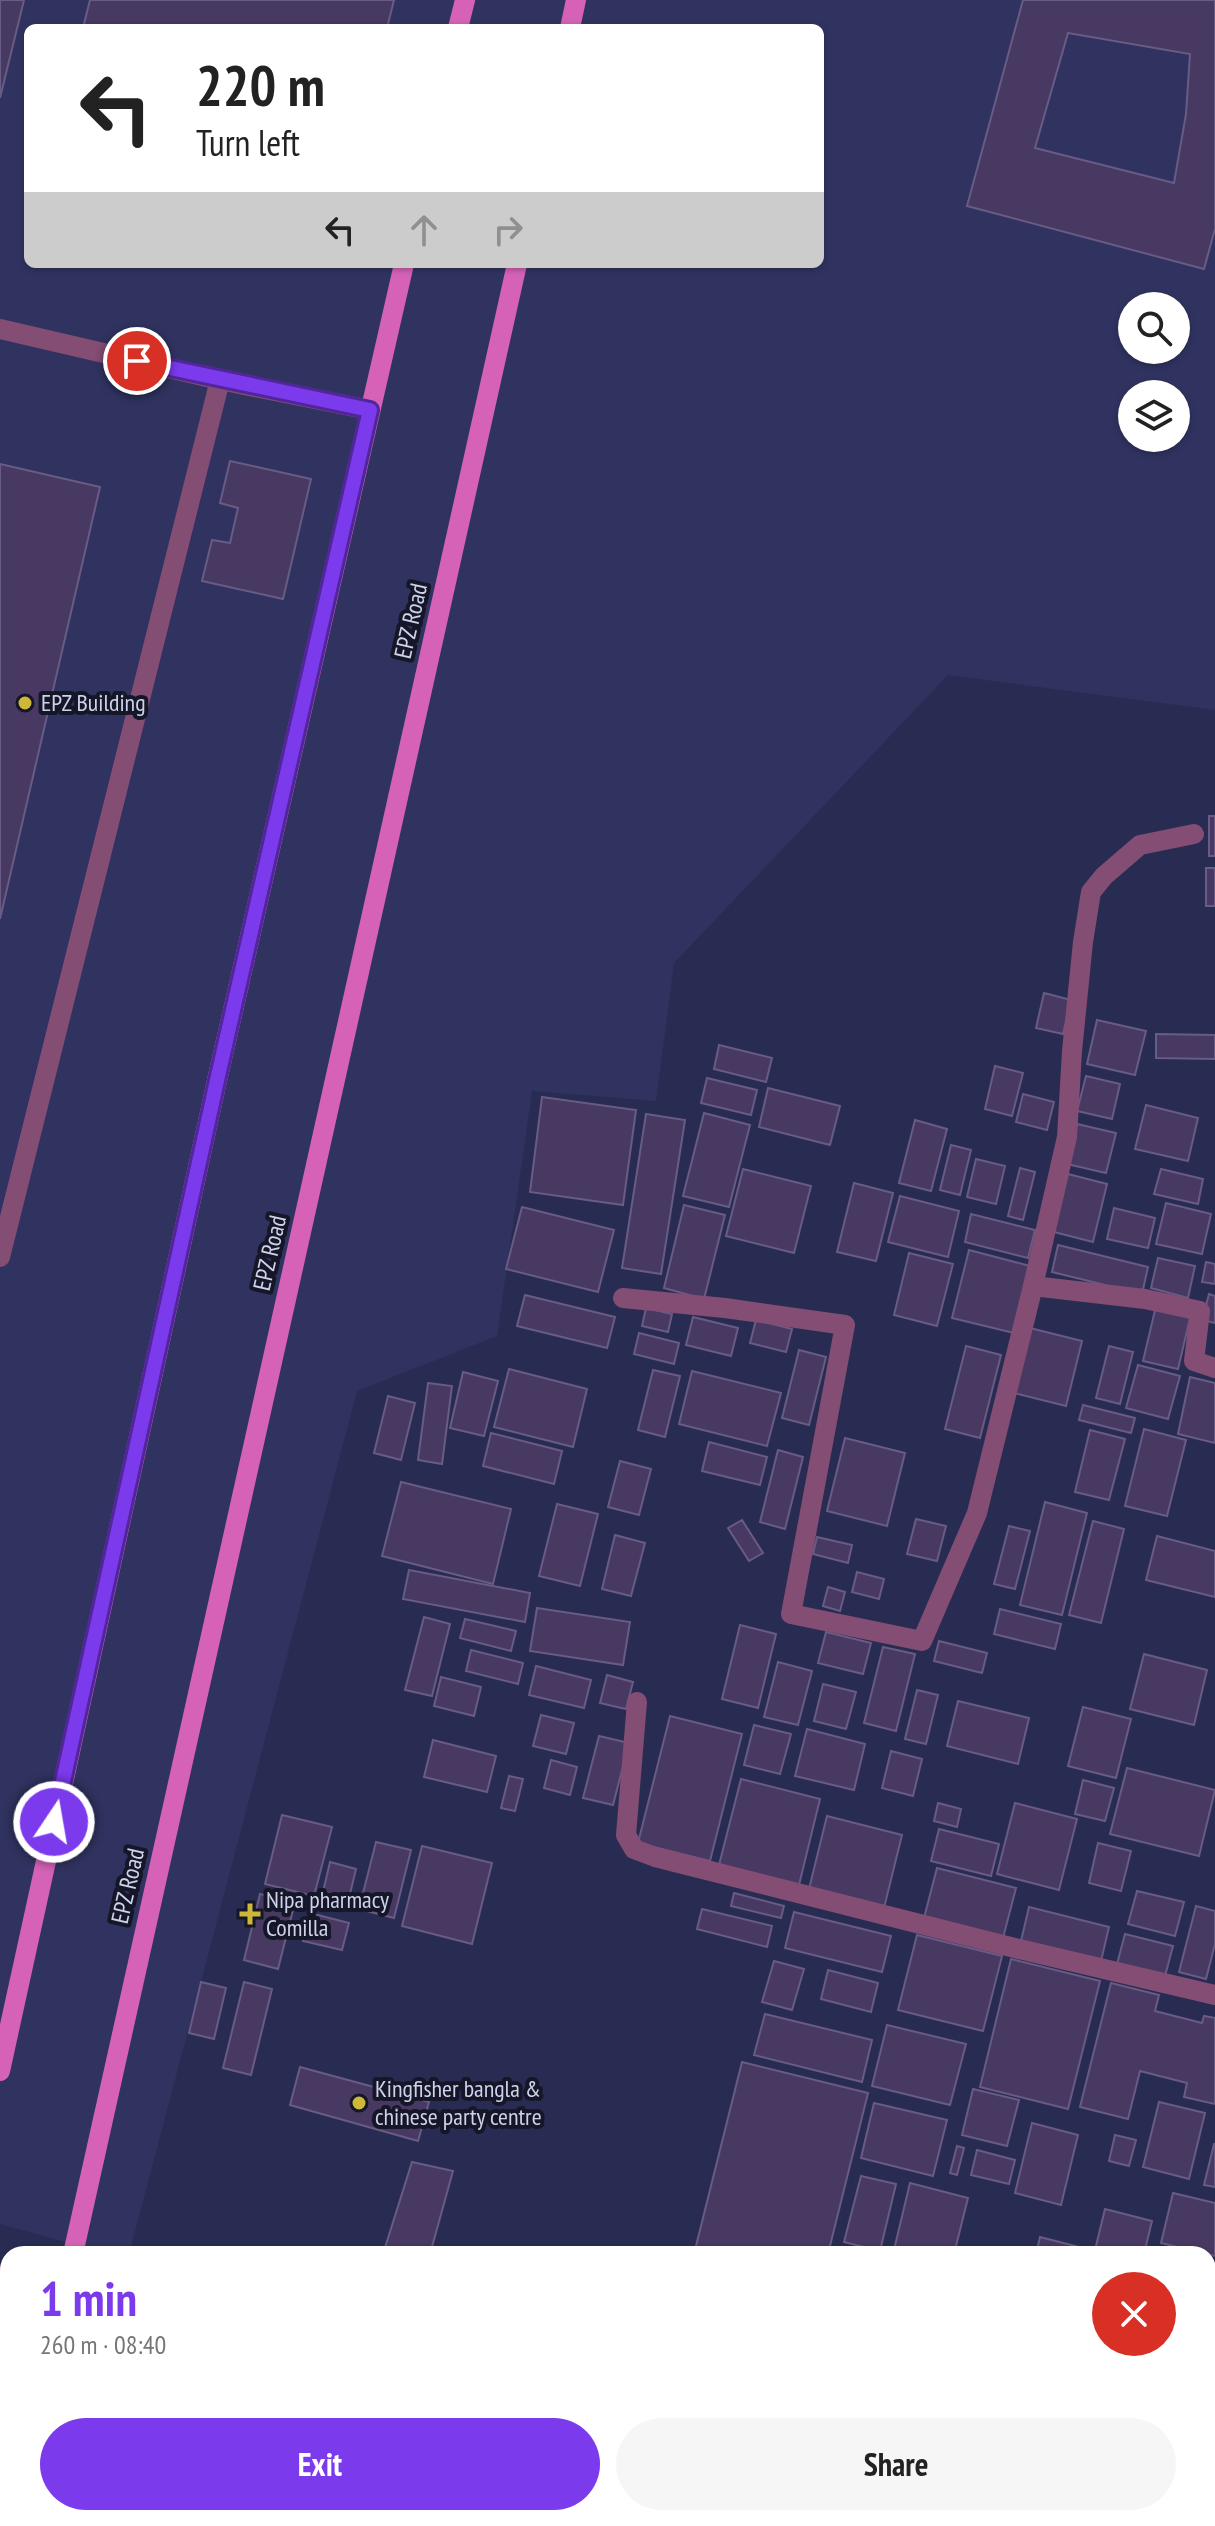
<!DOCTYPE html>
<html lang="en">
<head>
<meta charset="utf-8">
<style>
	:root { --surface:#fff; --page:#f6f6f6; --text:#222; --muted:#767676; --accent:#7c3aed }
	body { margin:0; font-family:"PT Sans Narrow",sans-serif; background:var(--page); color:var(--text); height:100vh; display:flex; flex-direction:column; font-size:30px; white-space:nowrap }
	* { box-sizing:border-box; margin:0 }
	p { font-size:26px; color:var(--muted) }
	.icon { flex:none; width:44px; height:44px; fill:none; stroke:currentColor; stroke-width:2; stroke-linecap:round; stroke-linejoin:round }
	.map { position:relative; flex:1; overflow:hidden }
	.details { position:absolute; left:0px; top:2246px; width:1216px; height:280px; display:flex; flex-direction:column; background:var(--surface); border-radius:24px 24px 0 0; box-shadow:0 2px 6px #0004 }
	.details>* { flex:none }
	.guide { position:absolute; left:24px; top:24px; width:800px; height:244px; border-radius:12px; box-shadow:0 2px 6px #0004; background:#fff; color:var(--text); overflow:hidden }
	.buttons { position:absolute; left:1118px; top:292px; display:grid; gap:16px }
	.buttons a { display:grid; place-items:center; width:72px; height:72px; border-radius:50%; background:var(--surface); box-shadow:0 2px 6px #0004; font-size:40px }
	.pin { position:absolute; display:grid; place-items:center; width:68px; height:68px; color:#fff; margin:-34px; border:4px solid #fff; border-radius:50%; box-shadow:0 2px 8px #0007 }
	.me { position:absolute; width:88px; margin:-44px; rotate:12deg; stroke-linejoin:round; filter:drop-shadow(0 0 6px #0008) }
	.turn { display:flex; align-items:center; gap:28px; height:168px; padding:0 40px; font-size:36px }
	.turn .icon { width:104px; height:104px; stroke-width:2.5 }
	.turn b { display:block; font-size:56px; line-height:68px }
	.lanes { display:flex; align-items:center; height:76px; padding:0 40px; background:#0003; justify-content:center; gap:40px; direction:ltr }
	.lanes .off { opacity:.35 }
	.round { display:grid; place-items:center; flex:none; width:84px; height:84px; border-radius:42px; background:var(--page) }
	.head { display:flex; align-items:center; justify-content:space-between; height:136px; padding:0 40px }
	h1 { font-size:48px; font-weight:600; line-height:60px; color:var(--accent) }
	.action { display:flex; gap:16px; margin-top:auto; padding:16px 40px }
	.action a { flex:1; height:92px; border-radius:48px; background:var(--accent); color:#fff; font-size:32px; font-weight:600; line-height:92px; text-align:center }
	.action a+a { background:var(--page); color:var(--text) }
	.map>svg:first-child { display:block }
</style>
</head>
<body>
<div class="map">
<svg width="1215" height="2526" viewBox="0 0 1215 2526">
	<rect width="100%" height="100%" fill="#292c52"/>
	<!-- built -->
	<path fill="#303360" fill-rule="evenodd" d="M 0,0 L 1215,0 L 1215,710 L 948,675 L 674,963 L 656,1101 L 532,1091 L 497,1336 L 357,1391 L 129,2254 L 110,2254 L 0,2224 ZM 28,28 L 820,28 L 820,264 L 28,264 ZM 1132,306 L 1176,306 L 1176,350 L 1132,350 ZM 1132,394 L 1176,394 L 1176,438 L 1132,438 Z"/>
	<!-- building -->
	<g fill="#473961" stroke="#685b85" stroke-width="2" fill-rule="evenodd">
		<path d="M 0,0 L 24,0 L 0,98 Z"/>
		<path d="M 90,0 L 394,0 L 387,28 L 83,28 Z"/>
		<path d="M 1023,0 L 1215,0 L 1215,229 L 1204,269 L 967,206 ZM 1068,33 L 1190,54 L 1186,114 L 1174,183 L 1035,148 Z"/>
		<path d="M 230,461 L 311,479 L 283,599 L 202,581 L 212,540 L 230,543 L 238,508 L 220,503 Z"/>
		<path d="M 0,464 L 100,487 L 0,919 Z"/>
		<rect x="1209" y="816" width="6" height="40"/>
		<rect x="1206" y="868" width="9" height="38"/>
		<path d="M 1044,993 L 1071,1000 L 1063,1034 L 1036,1028 Z"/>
		<path d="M 1097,1020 L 1146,1031 L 1135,1075 L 1087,1064 Z"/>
		<path d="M 1156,1034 L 1215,1035 L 1215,1059 L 1156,1058 Z"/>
		<path d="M 719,1045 L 772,1058 L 766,1082 L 714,1069 Z"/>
		<path d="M 995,1066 L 1023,1073 L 1012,1116 L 985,1109 Z"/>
		<path d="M 1086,1076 L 1120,1084 L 1112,1119 L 1077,1111 Z"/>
		<path d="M 707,1078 L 757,1090 L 751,1115 L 701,1103 Z"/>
		<path d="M 768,1088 L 840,1106 L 830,1145 L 759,1127 Z"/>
		<path d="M 1023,1094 L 1054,1102 L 1047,1130 L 1016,1122 Z"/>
		<path d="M 542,1097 L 636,1110 L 623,1205 L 530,1192 Z"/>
		<path d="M 1146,1105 L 1198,1118 L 1188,1161 L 1135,1149 Z"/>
		<path d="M 704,1113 L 750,1125 L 729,1207 L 683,1196 Z"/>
		<path d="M 646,1114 L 685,1120 L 661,1274 L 622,1268 Z"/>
		<path d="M 915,1120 L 947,1129 L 931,1191 L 899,1183 Z"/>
		<path d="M 1077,1124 L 1116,1133 L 1106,1173 L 1067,1164 Z"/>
		<path d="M 951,1145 L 971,1150 L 960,1195 L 940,1190 Z"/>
		<path d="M 976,1159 L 1005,1166 L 996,1204 L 967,1197 Z"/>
		<path d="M 1020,1168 L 1035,1172 L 1023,1220 L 1008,1216 Z"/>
		<path d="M 743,1169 L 811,1186 L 794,1253 L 726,1236 Z"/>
		<path d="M 1161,1169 L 1203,1179 L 1198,1204 L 1154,1194 Z"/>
		<path d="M 1068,1174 L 1107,1184 L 1093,1242 L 1054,1232 Z"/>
		<path d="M 854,1183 L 893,1193 L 876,1261 L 837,1252 Z"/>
		<path d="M 900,1196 L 959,1211 L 948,1257 L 888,1242 Z"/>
		<path d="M 1166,1203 L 1211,1214 L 1202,1254 L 1156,1244 Z"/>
		<path d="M 684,1205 L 725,1215 L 704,1299 L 664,1288 Z"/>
		<path d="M 522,1207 L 614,1230 L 598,1292 L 506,1269 Z"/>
		<path d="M 1114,1208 L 1155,1218 L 1148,1248 L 1107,1239 Z"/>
		<path d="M 971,1214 L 1035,1230 L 1028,1258 L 965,1242 Z"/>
		<path d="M 1058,1245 L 1148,1267 L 1142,1294 L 1052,1272 Z"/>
		<path d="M 969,1250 L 1030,1266 L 1014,1333 L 952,1318 Z"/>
		<path d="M 909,1253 L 953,1264 L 937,1326 L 894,1315 Z"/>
		<path d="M 1158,1258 L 1195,1266 L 1188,1298 L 1151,1288 Z"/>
		<path d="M 1206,1262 L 1215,1264 L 1215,1284 L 1202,1282 Z"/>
		<path d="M 1209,1294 L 1215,1296 L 1215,1323 L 1202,1320 Z"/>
		<path d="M 525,1295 L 615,1317 L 607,1348 L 517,1326 Z"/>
		<path d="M 1156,1306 L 1191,1314 L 1178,1369 L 1143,1361 Z"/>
		<path d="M 646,1308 L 672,1314 L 668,1332 L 642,1326 Z"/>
		<path d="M 693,1317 L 738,1328 L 731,1356 L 686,1345 Z"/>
		<path d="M 756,1320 L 792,1329 L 786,1352 L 750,1343 Z"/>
		<path d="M 1030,1328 L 1082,1341 L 1066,1406 L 1014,1393 Z"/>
		<path d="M 639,1333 L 679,1343 L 674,1364 L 634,1354 Z"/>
		<path d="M 966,1346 L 1001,1355 L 980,1438 L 945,1429 Z"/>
		<path d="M 1109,1346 L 1133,1352 L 1120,1404 L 1096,1398 Z"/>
		<path d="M 799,1350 L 826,1357 L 809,1425 L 782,1418 Z"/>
		<path d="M 1138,1365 L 1180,1376 L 1168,1419 L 1126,1408 Z"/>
		<path d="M 509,1369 L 587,1389 L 573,1447 L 494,1427 Z"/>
		<path d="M 653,1370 L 680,1376 L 665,1437 L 638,1430 Z"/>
		<path d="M 692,1371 L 781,1393 L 767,1446 L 679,1424 Z"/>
		<path d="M 463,1372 L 498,1381 L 484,1436 L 450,1428 Z"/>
		<path d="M 1190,1377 L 1215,1383 L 1215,1443 L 1178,1434 Z"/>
		<path d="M 428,1383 L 452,1386 L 442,1464 L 418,1460 Z"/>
		<path d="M 388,1396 L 415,1403 L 401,1460 L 374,1453 Z"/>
		<path d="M 1083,1405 L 1135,1418 L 1131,1433 L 1079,1420 Z"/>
		<path d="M 1144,1429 L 1186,1440 L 1167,1516 L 1125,1506 Z"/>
		<path d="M 1090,1430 L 1125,1439 L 1109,1500 L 1075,1492 Z"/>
		<path d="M 491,1433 L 562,1451 L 554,1484 L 483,1466 Z"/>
		<path d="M 845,1438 L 905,1453 L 887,1526 L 827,1511 Z"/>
		<path d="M 709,1442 L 767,1457 L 760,1485 L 702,1471 Z"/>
		<path d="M 778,1450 L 803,1457 L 785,1529 L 760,1522 Z"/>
		<path d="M 620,1461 L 651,1469 L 639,1515 L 608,1507 Z"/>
		<path d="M 401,1482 L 511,1509 L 493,1584 L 382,1556 Z"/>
		<path d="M 1045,1502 L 1087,1513 L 1062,1615 L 1020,1605 Z"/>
		<path d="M 557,1504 L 598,1514 L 580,1586 L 539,1576 Z"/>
		<path d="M 916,1519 L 946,1526 L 937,1561 L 907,1554 Z"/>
		<path d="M 742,1520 L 763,1553 L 749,1561 L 728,1528 Z"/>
		<path d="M 1093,1521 L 1124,1529 L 1101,1623 L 1069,1615 Z"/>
		<path d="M 1009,1526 L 1030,1531 L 1015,1589 L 994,1584 Z"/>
		<path d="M 615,1535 L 645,1543 L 631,1596 L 602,1589 Z"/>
		<path d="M 1157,1536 L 1215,1551 L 1215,1597 L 1146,1580 Z"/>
		<path d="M 817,1537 L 852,1545 L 848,1563 L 813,1554 Z"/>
		<path d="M 409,1570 L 530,1593 L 525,1622 L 403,1599 Z"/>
		<path d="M 857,1572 L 884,1579 L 879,1599 L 852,1592 Z"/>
		<path d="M 828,1587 L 845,1592 L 840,1611 L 823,1606 Z"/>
		<path d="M 537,1608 L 630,1622 L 623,1665 L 530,1651 Z"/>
		<path d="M 1000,1609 L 1061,1624 L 1055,1649 L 994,1634 Z"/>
		<path d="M 424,1617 L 450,1624 L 432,1696 L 405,1690 Z"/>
		<path d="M 465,1619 L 516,1631 L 511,1651 L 460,1638 Z"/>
		<path d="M 740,1625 L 776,1634 L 758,1708 L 722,1699 Z"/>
		<path d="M 826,1632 L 871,1643 L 863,1674 L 818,1663 Z"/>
		<path d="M 939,1641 L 987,1653 L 982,1673 L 934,1661 Z"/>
		<path d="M 883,1647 L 915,1654 L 896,1731 L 864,1723 Z"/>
		<path d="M 471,1650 L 523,1663 L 518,1684 L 466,1671 Z"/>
		<path d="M 1144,1654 L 1207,1670 L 1194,1725 L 1130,1709 Z"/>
		<path d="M 778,1662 L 812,1671 L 798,1725 L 764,1717 Z"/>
		<path d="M 536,1666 L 591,1680 L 584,1708 L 529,1695 Z"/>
		<path d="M 607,1675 L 633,1682 L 626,1709 L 600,1703 Z"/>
		<path d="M 441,1677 L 481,1687 L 474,1716 L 434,1706 Z"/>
		<path d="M 823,1684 L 856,1692 L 846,1729 L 814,1721 Z"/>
		<path d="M 917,1690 L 938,1695 L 926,1744 L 905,1739 Z"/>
		<path d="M 958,1701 L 1029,1718 L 1018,1764 L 947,1746 Z"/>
		<path d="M 1083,1707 L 1131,1719 L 1116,1778 L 1068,1766 Z"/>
		<path d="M 541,1715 L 574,1723 L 566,1754 L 533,1746 Z"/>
		<path d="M 670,1716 L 742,1734 L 710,1861 L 638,1843 Z"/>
		<path d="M 754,1725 L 791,1734 L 780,1774 L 744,1765 Z"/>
		<path d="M 807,1729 L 865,1744 L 854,1790 L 795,1776 Z"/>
		<path d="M 599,1736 L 629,1743 L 613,1805 L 583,1798 Z"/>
		<path d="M 433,1740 L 496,1756 L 487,1792 L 424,1777 Z"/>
		<path d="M 891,1751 L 922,1759 L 913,1796 L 882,1788 Z"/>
		<path d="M 551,1760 L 577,1767 L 570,1795 L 544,1788 Z"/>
		<path d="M 1127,1768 L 1215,1790 L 1199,1856 L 1110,1834 Z"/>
		<path d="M 509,1776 L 523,1779 L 515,1811 L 501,1808 Z"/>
		<path d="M 741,1779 L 820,1799 L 799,1885 L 719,1865 Z"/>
		<path d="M 1083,1780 L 1114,1788 L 1105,1821 L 1075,1814 Z"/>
		<path d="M 938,1803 L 961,1809 L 957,1827 L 934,1821 Z"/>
		<path d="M 1015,1803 L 1077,1819 L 1059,1890 L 997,1874 Z"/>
		<path d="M 282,1815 L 332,1827 L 314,1896 L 265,1884 Z"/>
		<path d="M 827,1816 L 902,1835 L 884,1908 L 809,1889 Z"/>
		<path d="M 939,1829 L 999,1844 L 991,1876 L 931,1861 Z"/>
		<path d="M 376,1842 L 411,1850 L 394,1918 L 359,1909 Z"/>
		<path d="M 1098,1843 L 1131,1851 L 1121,1891 L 1089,1883 Z"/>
		<path d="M 422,1846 L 492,1863 L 472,1944 L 402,1926 Z"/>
		<path d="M 330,1862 L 356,1869 L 349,1898 L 323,1892 Z"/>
		<path d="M 937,1868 L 1016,1888 L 1003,1938 L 924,1918 Z"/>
		<path d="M 1137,1891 L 1184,1902 L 1175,1936 L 1128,1924 Z"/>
		<path d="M 734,1893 L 784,1906 L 781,1918 L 731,1906 Z"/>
		<path d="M 260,1894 L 295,1902 L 278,1969 L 244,1960 Z"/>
		<path d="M 1196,1906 L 1215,1911 L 1215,1944 L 1206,1979 L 1179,1972 Z"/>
		<path d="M 1029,1907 L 1109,1927 L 1101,1961 L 1021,1941 Z"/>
		<path d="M 702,1909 L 772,1926 L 767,1947 L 697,1929 Z"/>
		<path d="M 794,1912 L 891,1936 L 882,1972 L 785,1948 Z"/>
		<path d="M 310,1913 L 349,1923 L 342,1950 L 303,1941 Z"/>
		<path d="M 1125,1934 L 1173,1946 L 1165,1976 L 1117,1964 Z"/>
		<path d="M 917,1935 L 1002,1956 L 983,2031 L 898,2010 Z"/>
		<path d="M 1011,1959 L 1100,1981 L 1068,2109 L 980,2087 Z"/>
		<path d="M 774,1961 L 804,1969 L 792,2010 L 762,2002 Z"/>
		<path d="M 828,1970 L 878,1983 L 871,2012 L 821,1999 Z"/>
		<path d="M 201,1982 L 226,1988 L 214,2039 L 189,2033 Z"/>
		<path d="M 244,1982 L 272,1989 L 251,2075 L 223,2068 Z"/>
		<path d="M 1111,1983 L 1159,1995 L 1155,2011 L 1202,2023 L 1204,2016 L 1215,2018 L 1215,2104 L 1184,2097 L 1187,2083 L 1140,2071 L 1128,2119 L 1080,2107 Z"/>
		<path d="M 765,2014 L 872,2040 L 862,2082 L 754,2055 Z"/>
		<path d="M 887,2025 L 966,2044 L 950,2105 L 872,2086 Z"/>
		<path d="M 742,2062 L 868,2093 L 828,2254 L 694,2254 Z"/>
		<path d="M 300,2067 L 429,2102 L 418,2141 L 290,2105 Z"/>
		<path d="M 973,2089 L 1019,2100 L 1007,2146 L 962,2135 Z"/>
		<path d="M 1159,2102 L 1205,2113 L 1189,2179 L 1143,2167 Z"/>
		<path d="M 874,2103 L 947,2120 L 933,2176 L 861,2158 Z"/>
		<path d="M 1032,2123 L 1078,2135 L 1061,2205 L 1015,2193 Z"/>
		<path d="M 1115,2135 L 1136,2140 L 1129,2166 L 1109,2161 Z"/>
		<path d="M 1214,2144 L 1215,2144 L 1215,2187 L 1204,2185 Z"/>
		<path d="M 957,2146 L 964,2148 L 957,2175 L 950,2173 Z"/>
		<path d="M 977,2150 L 1015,2160 L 1009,2184 L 971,2175 Z"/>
		<path d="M 412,2162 L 453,2171 L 430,2254 L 383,2254 Z"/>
		<path d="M 861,2176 L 896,2184 L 880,2251 L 844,2242 Z"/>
		<path d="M 910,2183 L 968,2198 L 954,2254 L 893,2254 Z"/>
		<path d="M 1173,2193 L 1215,2203 L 1215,2256 L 1161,2243 Z"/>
		<path d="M 1105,2209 L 1152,2221 L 1144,2254 L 1094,2254 Z"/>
		<path d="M 1040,2237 L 1087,2249 L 1086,2254 L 1036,2254 Z"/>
		<path d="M 1210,2303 L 1215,2304 L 1215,2329 L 1208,2327 Z"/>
		<path d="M 1215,2361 L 1215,2467 L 1208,2465 L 1208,2389 Z"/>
		<path d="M 0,2389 L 8,2391 L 8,2513 L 0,2511 Z"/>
		<path d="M 137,2518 L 211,2518 L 209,2526 L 135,2526 Z"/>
		<path d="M 225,2518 L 321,2518 L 319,2526 L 223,2526 Z"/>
		<path d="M 358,2518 L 415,2518 L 413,2526 L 356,2526 Z"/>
		<path d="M 479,2518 L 614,2518 L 646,2526 L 477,2526 Z"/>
	</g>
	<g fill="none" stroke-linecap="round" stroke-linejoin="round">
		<!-- minor -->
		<g stroke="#844d74" stroke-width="20">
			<path d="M 0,329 L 220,380 L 370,410"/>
			<path d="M 1194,834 L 1140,845 L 1104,876 L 1091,892 L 1083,942 L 1072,1051 L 1067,1137 L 1033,1286 L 1145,1299 L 1200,1311 L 1194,1361 L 1215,1368"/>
			<path d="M 0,1257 L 220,380"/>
			<path d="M 623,1298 L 725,1308 L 845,1325 L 791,1614 L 922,1641 L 977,1513 L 1033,1286"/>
			<path d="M 637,1702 L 626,1835 L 634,1849 L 655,1857 L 1019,1949 L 1215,1995"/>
			<path d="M 343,2526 L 345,2518"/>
			<path d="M 780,2526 L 781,2518"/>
		</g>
		<!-- major -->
		<g stroke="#d562b7" stroke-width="20">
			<path d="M 458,28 L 465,0"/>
			<path d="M 570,28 L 576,0"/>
			<path d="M 0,2071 L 218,1076 L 404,264"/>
			<path d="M 73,2254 L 517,264"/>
			<path d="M 0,2276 L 8,2278"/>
			<path d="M 1014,2518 L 1047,2526"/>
		</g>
	</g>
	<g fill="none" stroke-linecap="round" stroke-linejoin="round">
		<!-- route casing -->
		<g stroke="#51269a" stroke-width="20">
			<path id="route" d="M 54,1822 L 218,1076 L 370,410 L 137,361"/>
		</g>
		<!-- route -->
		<use href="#route" stroke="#7c3aed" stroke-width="14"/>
	</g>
	<!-- markers -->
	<g fill="#cfb837" stroke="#151628" stroke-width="3">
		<circle cx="25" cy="703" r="8"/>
		<path d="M246 1902h8v8h8v8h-8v8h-8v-8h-8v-8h8z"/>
		<circle cx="359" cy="2103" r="8"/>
	</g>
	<g text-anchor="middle" stroke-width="8" stroke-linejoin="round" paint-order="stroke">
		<!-- street labels -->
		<g font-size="24" fill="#ced2ea" stroke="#151628">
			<text transform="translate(411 621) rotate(-77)" y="8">EPZ Road</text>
			<text transform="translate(270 1253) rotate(-77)" y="8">EPZ Road</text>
			<text transform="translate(128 1886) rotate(-77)" y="8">EPZ Road</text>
		</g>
		<!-- poi labels -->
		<g font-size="24" fill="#ced2ea" stroke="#151628" text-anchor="start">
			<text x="41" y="711">EPZ Building</text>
			<text x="266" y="1908">Nipa pharmacy<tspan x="266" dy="28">Comilla</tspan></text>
			<text x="375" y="2097">Kingfisher bangla &amp;<tspan x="375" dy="28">chinese party centre</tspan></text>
		</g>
	</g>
</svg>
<div class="buttons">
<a><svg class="icon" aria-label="search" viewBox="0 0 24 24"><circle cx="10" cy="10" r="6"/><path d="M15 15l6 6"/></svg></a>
<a><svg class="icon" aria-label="layers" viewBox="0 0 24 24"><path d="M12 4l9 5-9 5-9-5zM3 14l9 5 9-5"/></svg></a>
</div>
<div class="pin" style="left:137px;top:361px;background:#d93025"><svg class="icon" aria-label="arrive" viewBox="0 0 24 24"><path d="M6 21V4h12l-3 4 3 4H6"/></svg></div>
<svg class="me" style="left:54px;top:1822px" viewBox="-20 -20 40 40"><circle r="17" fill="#7c3aed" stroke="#fff" stroke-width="3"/><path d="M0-11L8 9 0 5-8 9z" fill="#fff"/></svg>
<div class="guide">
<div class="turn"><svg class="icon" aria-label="left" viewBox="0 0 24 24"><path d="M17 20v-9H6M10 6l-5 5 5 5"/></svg><div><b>220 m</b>Turn left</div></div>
<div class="lanes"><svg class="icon" aria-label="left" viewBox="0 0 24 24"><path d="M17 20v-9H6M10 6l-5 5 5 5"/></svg><svg class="icon off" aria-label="ahead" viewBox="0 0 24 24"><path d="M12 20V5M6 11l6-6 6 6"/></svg><svg class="icon off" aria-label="right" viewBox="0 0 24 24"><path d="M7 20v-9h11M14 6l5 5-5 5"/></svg></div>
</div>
<section class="details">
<div class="head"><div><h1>1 min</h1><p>260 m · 08:40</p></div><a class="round" style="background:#d93025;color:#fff"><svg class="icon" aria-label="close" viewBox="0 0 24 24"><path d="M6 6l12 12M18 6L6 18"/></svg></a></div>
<div class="action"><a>Exit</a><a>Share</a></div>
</section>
</div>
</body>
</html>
